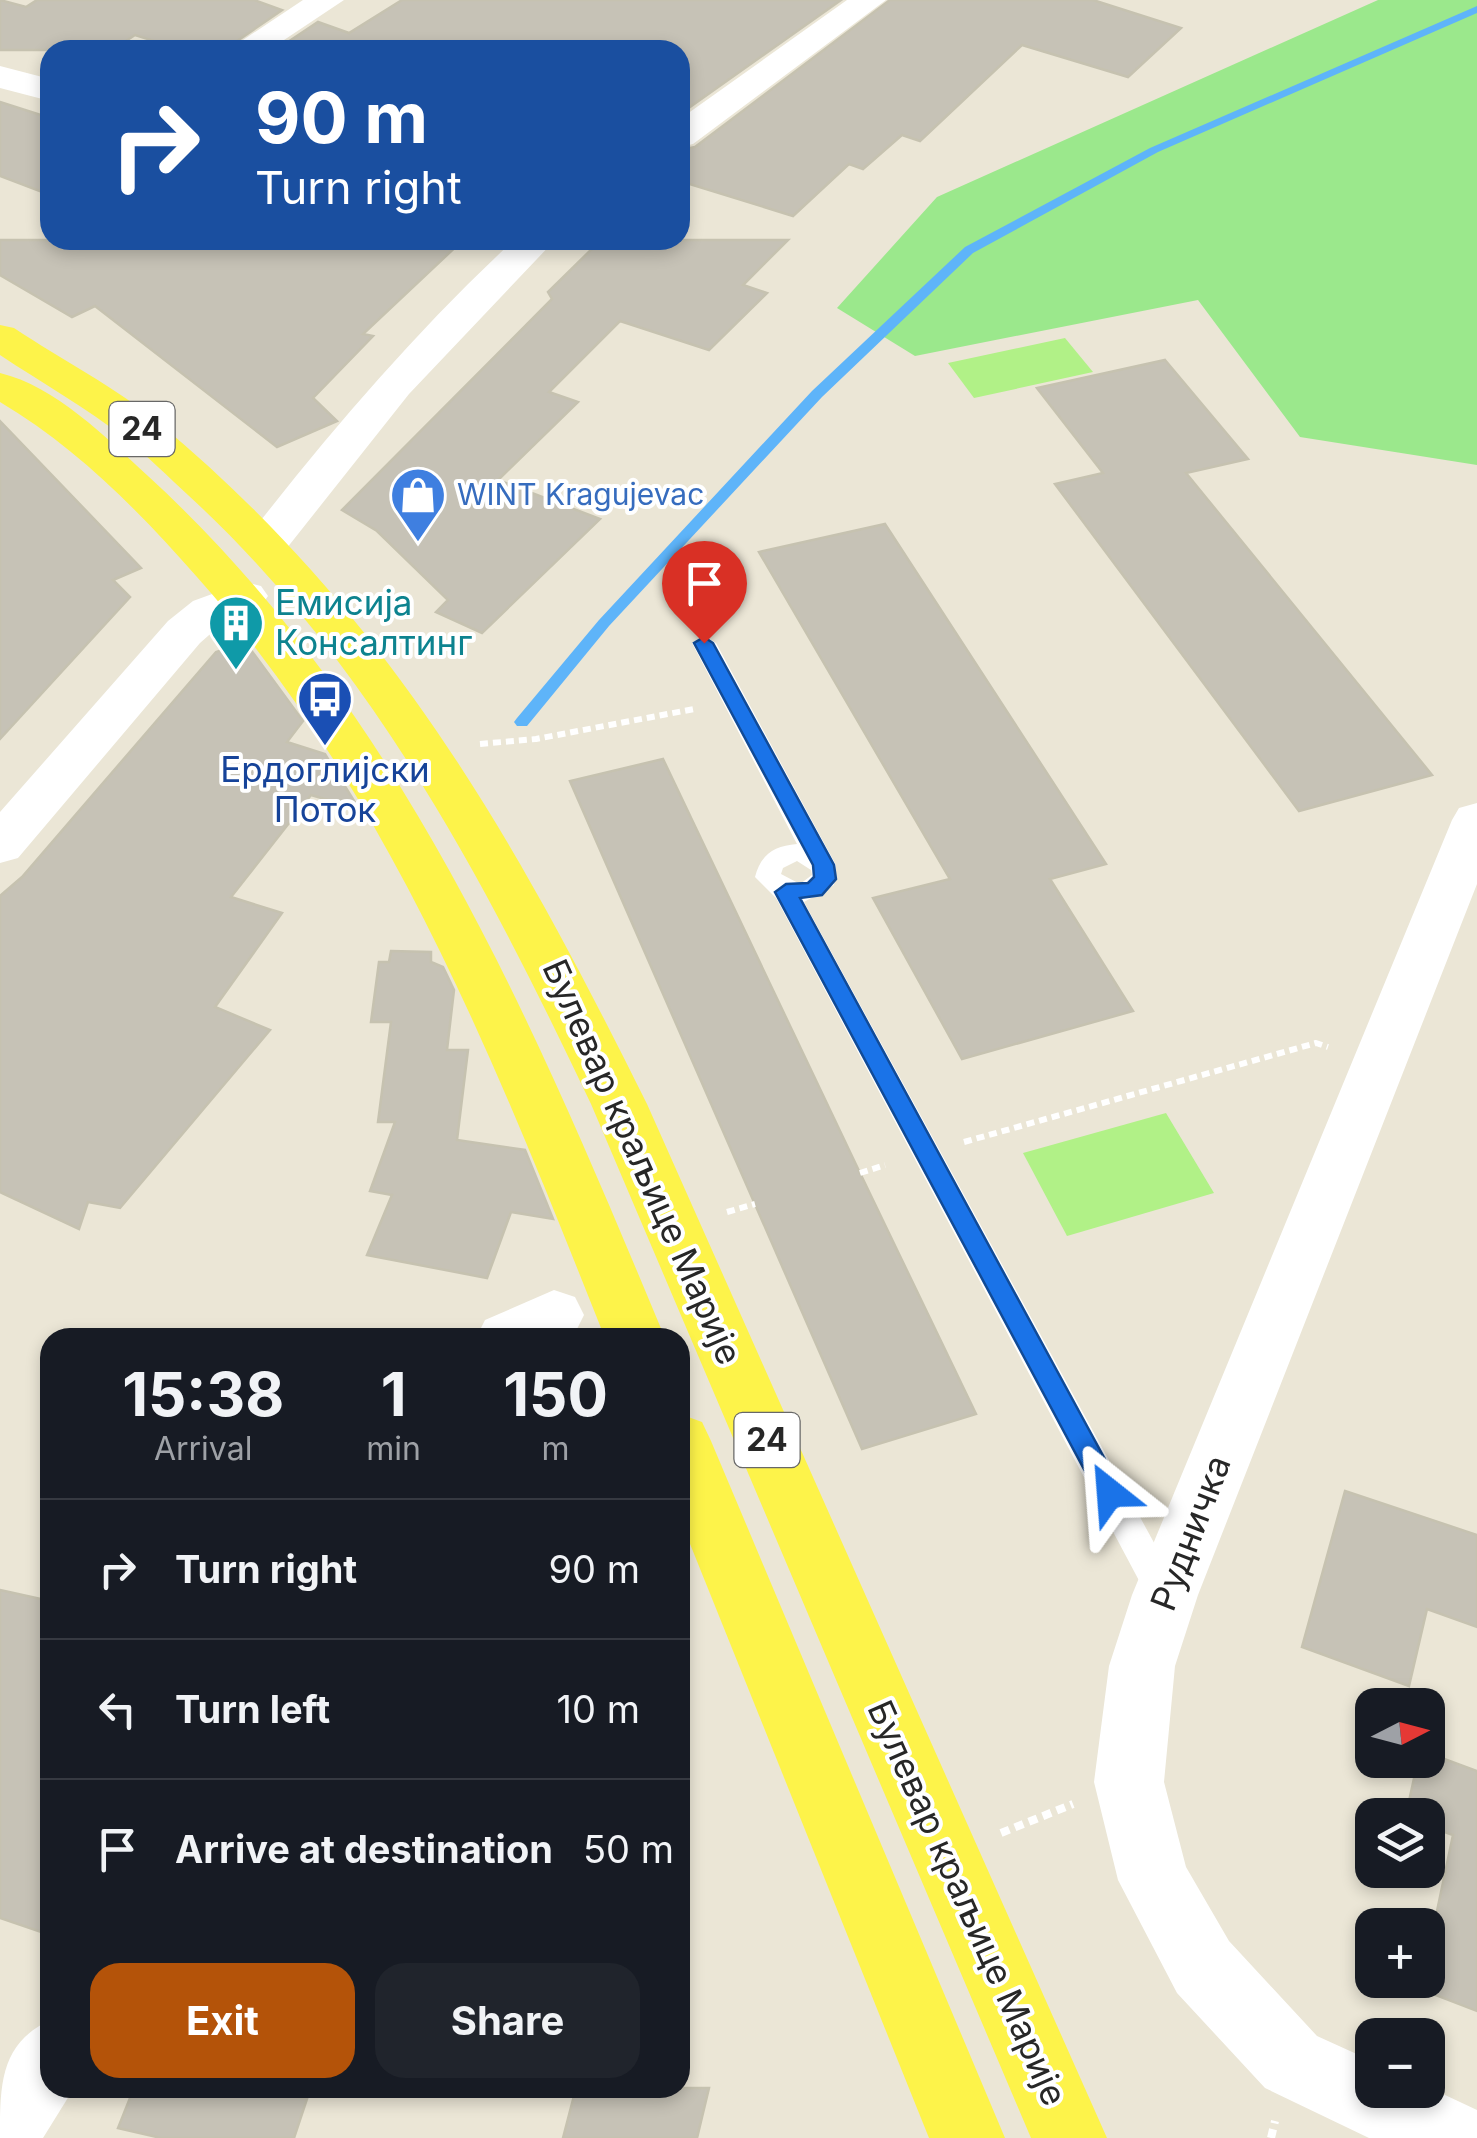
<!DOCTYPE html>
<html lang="en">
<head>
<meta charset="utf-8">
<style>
	:root { --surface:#171b24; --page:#20242c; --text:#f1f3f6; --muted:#9ea1a6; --line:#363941; --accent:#b45309 }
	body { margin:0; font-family:Inter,sans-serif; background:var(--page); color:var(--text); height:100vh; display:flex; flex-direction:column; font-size:38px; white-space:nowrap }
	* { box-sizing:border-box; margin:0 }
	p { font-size:32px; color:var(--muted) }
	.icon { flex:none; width:55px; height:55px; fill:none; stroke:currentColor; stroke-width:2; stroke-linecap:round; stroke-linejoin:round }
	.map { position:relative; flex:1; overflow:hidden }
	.details { position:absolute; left:40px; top:1328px; width:650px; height:770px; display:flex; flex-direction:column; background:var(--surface); border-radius:30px; box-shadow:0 5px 15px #0003 }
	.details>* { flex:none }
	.top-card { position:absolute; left:40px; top:40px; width:650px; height:210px; border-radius:30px; box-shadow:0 5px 15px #0003; background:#1a4fa0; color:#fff; overflow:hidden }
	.needle { width:65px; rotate:84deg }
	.buttons { position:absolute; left:1355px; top:1688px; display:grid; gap:20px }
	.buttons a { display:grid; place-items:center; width:90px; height:90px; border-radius:20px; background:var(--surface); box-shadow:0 5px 15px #0003; font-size:50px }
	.pin { position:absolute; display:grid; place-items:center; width:85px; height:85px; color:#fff; margin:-102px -42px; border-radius:50% 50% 50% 0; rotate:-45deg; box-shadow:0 0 10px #0007 }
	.pin .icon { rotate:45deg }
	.me { position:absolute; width:110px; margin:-55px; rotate:332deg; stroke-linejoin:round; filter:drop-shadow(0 0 8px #0008) }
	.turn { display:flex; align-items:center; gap:35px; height:210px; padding:0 50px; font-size:45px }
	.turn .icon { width:130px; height:130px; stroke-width:2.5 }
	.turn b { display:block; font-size:70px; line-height:85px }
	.eta { display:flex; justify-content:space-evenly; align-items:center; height:170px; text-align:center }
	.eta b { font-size:60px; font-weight:700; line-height:70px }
	.button { display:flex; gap:20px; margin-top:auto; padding:20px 50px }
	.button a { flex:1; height:115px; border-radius:30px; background:var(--accent); color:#fff; font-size:40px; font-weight:700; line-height:115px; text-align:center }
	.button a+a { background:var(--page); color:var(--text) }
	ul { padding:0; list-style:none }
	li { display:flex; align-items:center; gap:30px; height:140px; padding:0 50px; border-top:2px solid var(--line) }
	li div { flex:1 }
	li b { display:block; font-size:38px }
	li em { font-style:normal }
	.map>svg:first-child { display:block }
</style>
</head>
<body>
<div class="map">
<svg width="1477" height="2138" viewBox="0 0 1477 2138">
	<rect width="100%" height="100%" fill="#ebe6d6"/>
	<!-- green -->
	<path fill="#9be88c" d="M 1378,0 L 1477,0 L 1477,465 L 1300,437 L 1198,300 L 915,356 L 837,308 L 937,197 Z"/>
	<!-- pitch -->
	<g fill="#b1f187">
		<path d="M 1065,338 L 1093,372 L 974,398 L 948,363 Z"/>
		<path d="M 1166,1113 L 1214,1193 L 1067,1236 L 1023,1153 Z"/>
	</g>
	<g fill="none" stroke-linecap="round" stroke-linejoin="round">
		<!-- stream -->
		<path fill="#5eb4f9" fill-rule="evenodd" d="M 1477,6 L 1477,13 L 1158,152 L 973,253 L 822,397 L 609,626 L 527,726 L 517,726 L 514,722 L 517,718 L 599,620 L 812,391 L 965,247 L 1150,148 Z"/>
	</g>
	<!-- building -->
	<g fill="#c6c2b6" stroke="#c6c2b0" stroke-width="2.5">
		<path d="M 0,0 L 26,7 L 37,0 L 254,0 L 282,10 L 224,50 L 183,50 L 135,35 L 112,50 L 0,50 Z"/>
		<path d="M 402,0 L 841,0 L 680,114 L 680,50 L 276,50 L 318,22 L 349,33 Z"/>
		<path d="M 890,0 L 1093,0 L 1181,28 L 1128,77 L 1022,45 L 920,141 L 902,135 L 863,169 L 849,164 L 793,216 L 680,181 L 680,150 L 695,147 Z"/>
		<path d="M 0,102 L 50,118 L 50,195 L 0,176 Z"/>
		<path d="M 0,240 L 463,240 L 363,334 L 373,336 L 313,398 L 337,421 L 277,447 L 95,306 L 72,317 L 0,275 Z"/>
		<path d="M 601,240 L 788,240 L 743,285 L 767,293 L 709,350 L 620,321 L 549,392 L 578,402 L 498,480 L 600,519 L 482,633 L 436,612 L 448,600 L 377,531 L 342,510 L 552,299 L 548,292 Z"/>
		<path d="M 1165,360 L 1248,459 L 1186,473 L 1432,775 L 1299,811 L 1055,484 L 1103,473 L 1037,388 Z"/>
		<path d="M 0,421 L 141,568 L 113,580 L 130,597 L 0,739 Z"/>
		<path d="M 885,524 L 1106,864 L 1050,879 L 1133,1011 L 962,1059 L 873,898 L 950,879 L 759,552 Z"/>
		<path d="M 240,644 L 248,646 L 303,721 L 287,742 L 325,754 L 359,809 L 311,795 L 231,897 L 282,913 L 215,1007 L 270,1030 L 120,1208 L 88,1202 L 79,1229 L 0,1192 L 0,896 L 22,877 L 216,652 Z"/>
		<path d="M 663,759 L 860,1173 L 976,1414 L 862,1449 L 570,781 Z"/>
		<path d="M 391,951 L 431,952 L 431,962 L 443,967 L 454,990 L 447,1050 L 468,1050 L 457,1140 L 525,1150 L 553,1219 L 511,1212 L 487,1278 L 367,1255 L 392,1195 L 370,1191 L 395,1122 L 378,1122 L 391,1022 L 371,1022 L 379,962 L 389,962 Z"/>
		<path d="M 1345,1491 L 1477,1535 L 1477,1627 L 1427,1609 L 1409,1686 L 1302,1647 Z"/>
		<path d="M 0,1590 L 50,1601 L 50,1935 L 0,1918 Z"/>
		<path d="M 1428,1753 L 1477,1771 L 1477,2011 L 1420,1989 L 1422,1980 L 1428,1980 L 1428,1954 L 1453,1835 L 1428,1826 L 1428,1815 L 1406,1815 L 1418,1760 L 1428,1760 Z"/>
		<path d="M 134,2088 L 264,2088 L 307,2099 L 294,2138 L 161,2138 L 118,2128 Z"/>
		<path d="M 576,2088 L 709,2088 L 697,2138 L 563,2138 Z"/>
	</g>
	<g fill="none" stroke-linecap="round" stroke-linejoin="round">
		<!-- path-far1 -->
		<g stroke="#fff" stroke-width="6" stroke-dasharray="8 5" stroke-linecap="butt">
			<path d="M 480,744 L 536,739 L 694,709"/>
			<path d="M 964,1142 L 1316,1043 L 1328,1047"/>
			<path d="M 860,1173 L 885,1165"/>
			<path d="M 727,1212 L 755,1204"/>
		</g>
		<!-- path -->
		<g stroke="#fff" stroke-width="8" stroke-dasharray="9 6" stroke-linecap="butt">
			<path d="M 1001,1833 L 1073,1804"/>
			<path d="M 1271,2138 L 1275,2121"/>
		</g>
		<!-- lane -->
		<path fill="#fff" fill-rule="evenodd" d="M 704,635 L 716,643 L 836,865 L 834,885 L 804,902 L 1176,1583 L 1180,1594 L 1176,1605 L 1164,1609 L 1152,1605 L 776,898 L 755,877 C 761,854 774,846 797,844 L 692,643 ZM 797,861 L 811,870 L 812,875 L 800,884 L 781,874 L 783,868 Z"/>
		<!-- street -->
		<g fill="#fff" fill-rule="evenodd">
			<path d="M 303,0 L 344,0 L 269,50 L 228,50 Z"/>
			<path d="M 847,0 L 886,0 L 693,144 L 680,147 L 680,119 Z"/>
			<path d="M 0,66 L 50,79 L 50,101 L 0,88 Z"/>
			<path d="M 514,240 L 555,240 L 409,394 L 283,553 L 267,557 L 251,553 L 245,543 L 251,533 C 332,429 417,330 514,240 Z"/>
			<path d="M 245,582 L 261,586 L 268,596 L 261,606 L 225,621 L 200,643 L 18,858 L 0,863 L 0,812 L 168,621 L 193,601 Z"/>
			<path d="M 1477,803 L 1477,884 L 1198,1595 L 1175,1666 L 1164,1782 L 1186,1867 L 1229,1941 L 1317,2036 L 1372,2061 L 1372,2090 L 1428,2087 L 1477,2110 L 1477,2138 L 1369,2138 L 1265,2088 L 1177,1993 L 1118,1880 L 1094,1782 L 1109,1666 L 1132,1595 L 1452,820 L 1459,808 Z"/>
			<path d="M 554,1290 L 575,1297 L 584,1315 L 575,1333 L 565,1338 L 476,1338 L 485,1320 Z"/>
			<path d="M 50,2020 L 50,2088 L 74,2088 L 43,2138 L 0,2138 C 0,2084 0,2044 50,2020 Z"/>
		</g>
		<!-- primary -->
		<g fill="#fdf34a" fill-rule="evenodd">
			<path d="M 0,325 L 14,328 C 62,360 117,388 160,424 C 392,618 515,839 647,1104 L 1107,2138 L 1031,2138 L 591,1104 C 485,881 372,664 188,495 C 168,477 148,456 126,439 C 87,408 42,383 0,355 Z"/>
			<path d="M 0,373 C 55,386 107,438 148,476 C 403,710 534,1024 665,1338 L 605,1338 C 497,1067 392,797 197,577 C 139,511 76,447 0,402 Z"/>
			<path d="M 680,1414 L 702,1422 L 711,1441 L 1005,2138 L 929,2138 L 680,1519 Z"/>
		</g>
	</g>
	<!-- route -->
	<path fill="#1a73e8" stroke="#114b97" stroke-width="2.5" d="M 704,637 L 713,643 L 834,865 L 836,879 L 822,895 L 800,898 L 1119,1485 L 1123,1493 L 1119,1501 L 1101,1501 L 775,892 L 786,884 L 808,883 L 814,877 L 813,865 L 694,643 Z"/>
	<!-- icons -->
	<defs>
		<g id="shop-pin" transform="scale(2.875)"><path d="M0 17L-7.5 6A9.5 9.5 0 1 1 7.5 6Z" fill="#3f7fe0" stroke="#fff"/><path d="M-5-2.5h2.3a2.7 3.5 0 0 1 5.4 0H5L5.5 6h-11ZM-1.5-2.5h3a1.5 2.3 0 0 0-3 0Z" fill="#fff"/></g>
		<g id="building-pin" transform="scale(2.875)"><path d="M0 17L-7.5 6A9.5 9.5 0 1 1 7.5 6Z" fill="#0f9aa8" stroke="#fff"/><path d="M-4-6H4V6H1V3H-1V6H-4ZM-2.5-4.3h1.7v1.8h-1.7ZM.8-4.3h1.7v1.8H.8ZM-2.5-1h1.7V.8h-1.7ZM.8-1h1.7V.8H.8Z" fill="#fff"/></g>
		<g id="bus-pin" transform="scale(2.875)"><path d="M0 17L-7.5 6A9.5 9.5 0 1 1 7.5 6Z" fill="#1a4fb4" stroke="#fff"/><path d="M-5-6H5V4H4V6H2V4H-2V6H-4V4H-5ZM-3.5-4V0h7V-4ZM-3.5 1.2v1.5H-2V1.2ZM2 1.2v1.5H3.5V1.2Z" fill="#fff"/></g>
	</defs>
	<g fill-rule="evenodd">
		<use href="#shop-pin" x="418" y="495"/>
		<use href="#building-pin" x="236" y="623"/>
		<use href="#bus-pin" x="325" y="699"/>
	</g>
	<g text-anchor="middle" stroke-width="8" stroke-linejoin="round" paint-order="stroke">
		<!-- far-shop labels -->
		<g font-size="30" fill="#366cbe" stroke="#fff" text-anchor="start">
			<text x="457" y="505">WINT Kragujevac</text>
		</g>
		<!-- shield labels -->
		<g fill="#fff" stroke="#686868" stroke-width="2.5">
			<rect x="109.5" y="402" width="65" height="54" rx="8"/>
			<rect x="734.5" y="1413" width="65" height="54" rx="8"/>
		</g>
		<g font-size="32" font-weight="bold" fill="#272727">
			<text x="142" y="440">24</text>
			<text x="767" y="1451">24</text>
		</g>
		<!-- culture labels -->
		<g font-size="35" fill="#0d838f" stroke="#fff" text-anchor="start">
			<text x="275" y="615">Емисија<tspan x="275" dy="40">Консалтинг</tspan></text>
		</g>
		<!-- transit labels -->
		<g font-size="35" fill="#164399" stroke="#fff">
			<text x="325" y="782">Ердоглијски<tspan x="325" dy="40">Поток</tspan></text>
		</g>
		<!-- street labels -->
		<g font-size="35" fill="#272727" stroke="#fff">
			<text transform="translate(642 1162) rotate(66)" y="12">Булевар краљице Марије</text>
			<text transform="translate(1191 1533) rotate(-69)" y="12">Рудничка</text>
			<text transform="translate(967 1903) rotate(66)" y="12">Булевар краљице Марије</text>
		</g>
	</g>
</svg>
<div class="buttons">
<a><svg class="needle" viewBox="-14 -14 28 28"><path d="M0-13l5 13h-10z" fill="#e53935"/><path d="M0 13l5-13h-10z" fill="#9ea1a6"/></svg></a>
<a><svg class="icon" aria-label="layers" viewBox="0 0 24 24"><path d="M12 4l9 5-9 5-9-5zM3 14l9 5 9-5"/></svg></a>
<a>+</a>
<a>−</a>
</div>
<div class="pin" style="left:704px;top:643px;background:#d93025"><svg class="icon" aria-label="arrive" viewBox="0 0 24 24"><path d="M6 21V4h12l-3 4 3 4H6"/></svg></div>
<svg class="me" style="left:1110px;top:1493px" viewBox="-20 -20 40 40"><path d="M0-17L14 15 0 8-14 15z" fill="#1a73e8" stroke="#fff" stroke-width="4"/></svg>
<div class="top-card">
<div class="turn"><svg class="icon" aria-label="right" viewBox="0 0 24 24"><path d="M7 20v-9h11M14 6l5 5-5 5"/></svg><div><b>90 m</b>Turn right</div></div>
</div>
<section class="details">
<div class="eta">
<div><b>15:38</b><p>Arrival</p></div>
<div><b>1</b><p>min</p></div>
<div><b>150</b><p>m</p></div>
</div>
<ul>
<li><svg class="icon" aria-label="right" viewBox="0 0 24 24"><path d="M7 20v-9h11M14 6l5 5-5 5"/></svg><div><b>Turn right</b></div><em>90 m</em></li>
<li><svg class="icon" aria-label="left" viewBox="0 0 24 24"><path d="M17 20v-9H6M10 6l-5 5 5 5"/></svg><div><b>Turn left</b></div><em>10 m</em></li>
<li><svg class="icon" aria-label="arrive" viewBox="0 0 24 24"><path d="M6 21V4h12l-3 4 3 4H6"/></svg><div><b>Arrive at destination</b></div><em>50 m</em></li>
</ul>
<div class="button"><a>Exit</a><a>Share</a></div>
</section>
</div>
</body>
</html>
